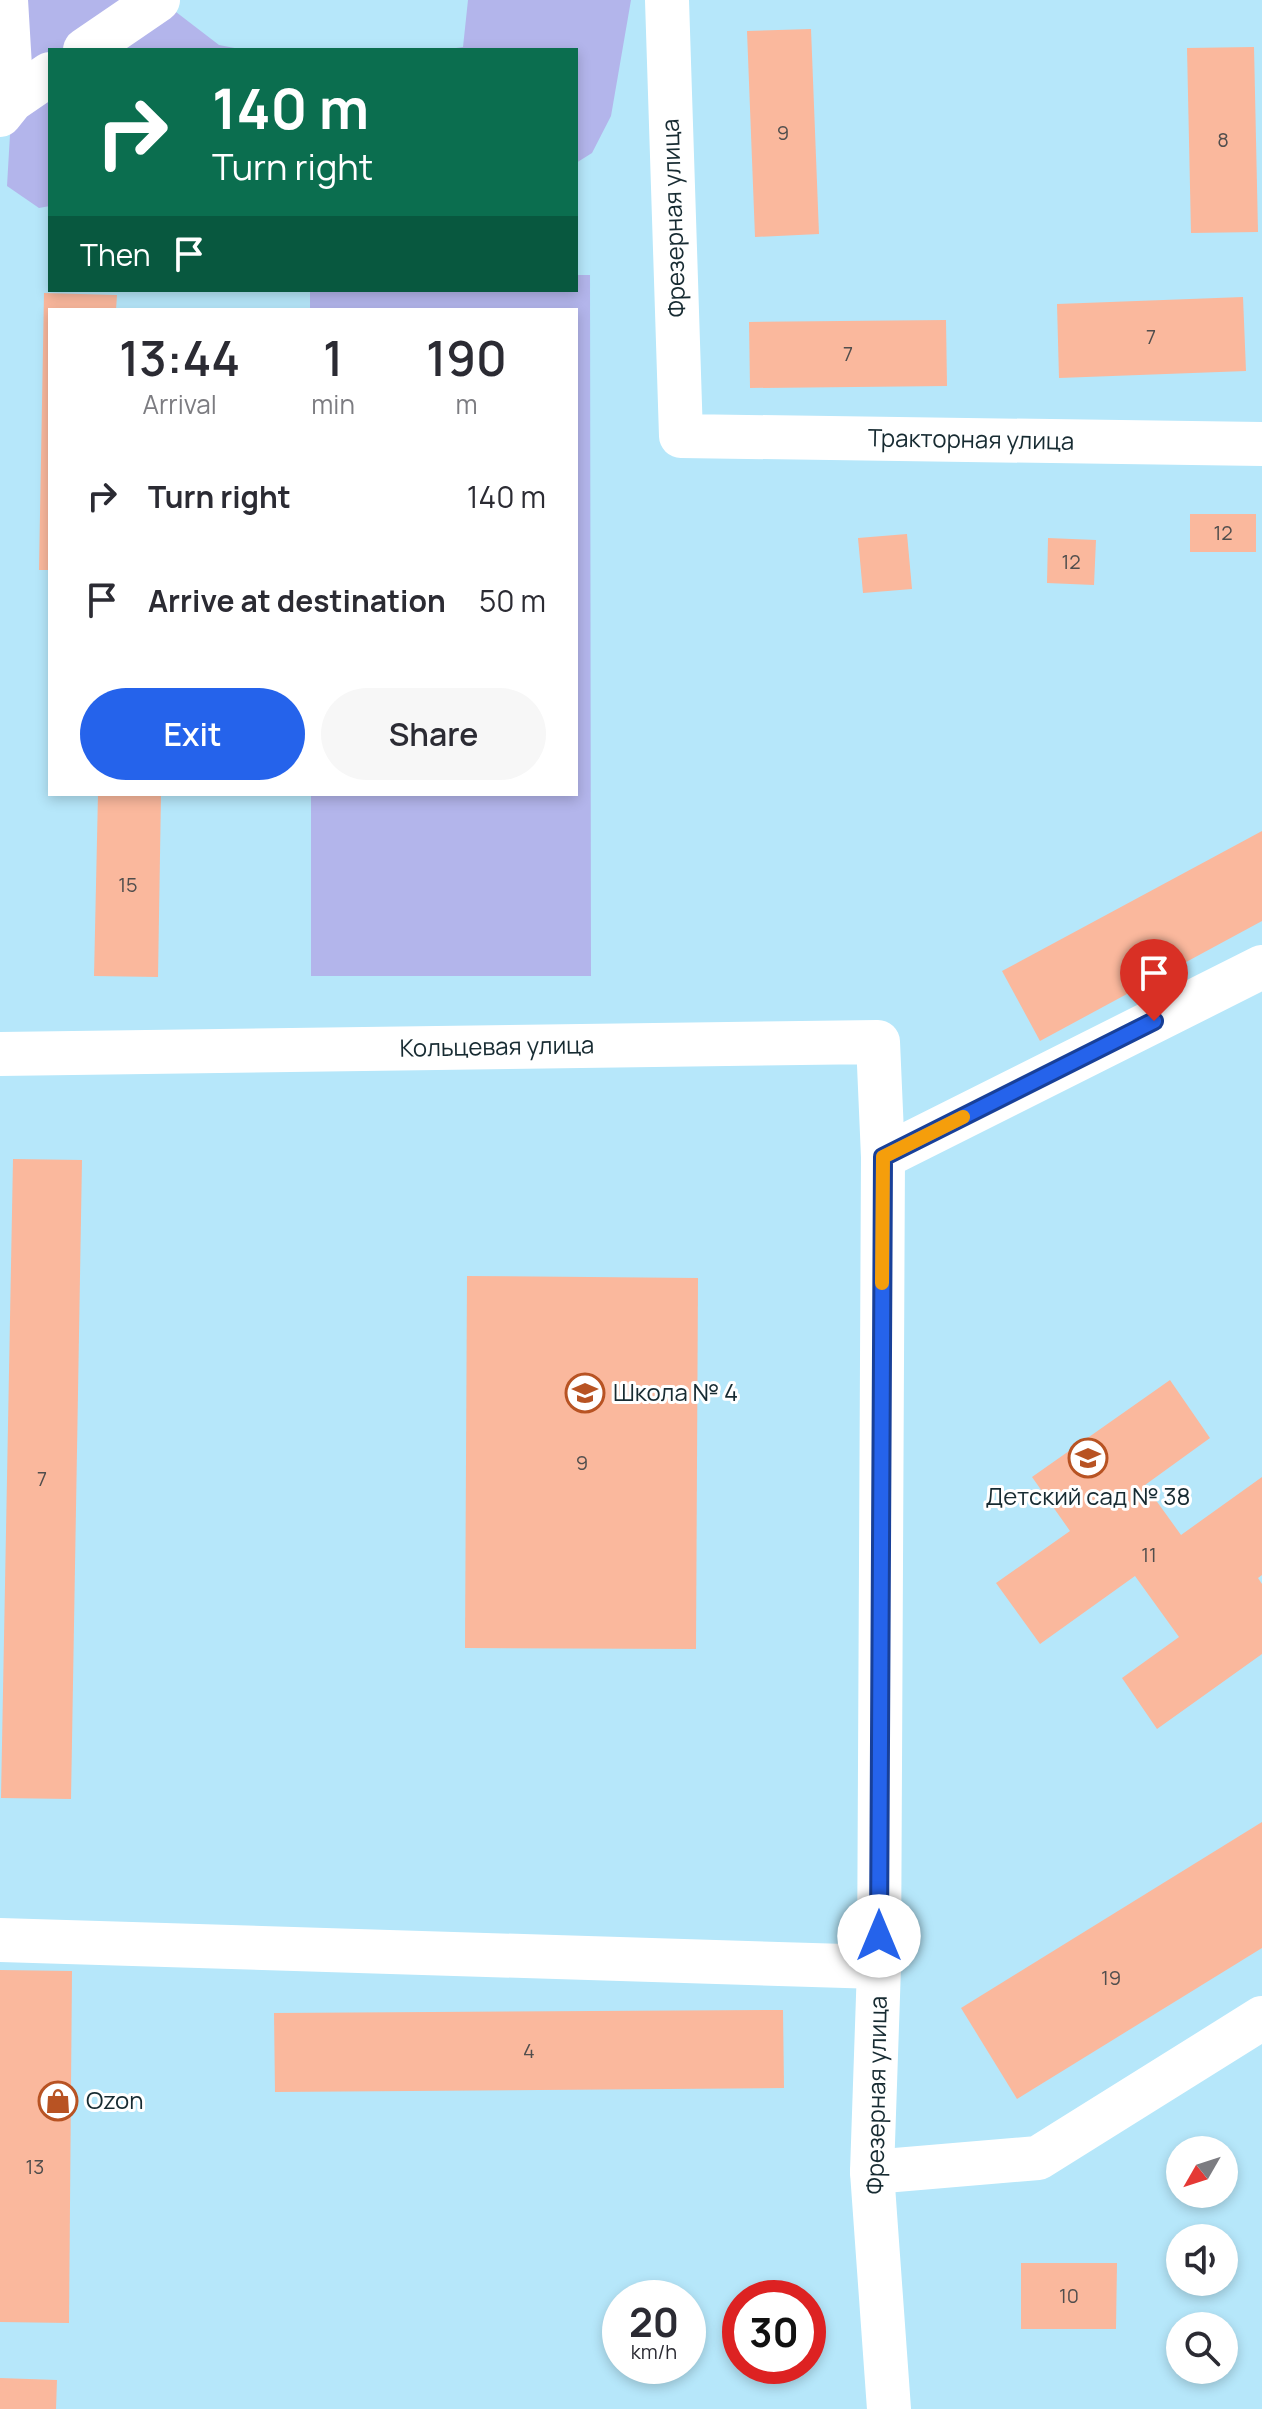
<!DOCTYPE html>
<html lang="en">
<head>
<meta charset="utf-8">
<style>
	:root { --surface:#fff; --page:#f7f7f7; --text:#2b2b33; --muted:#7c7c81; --accent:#2563eb }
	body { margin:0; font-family:Manrope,sans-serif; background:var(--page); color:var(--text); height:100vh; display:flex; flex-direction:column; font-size:30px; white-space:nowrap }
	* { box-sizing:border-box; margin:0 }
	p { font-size:26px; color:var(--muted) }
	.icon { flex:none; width:44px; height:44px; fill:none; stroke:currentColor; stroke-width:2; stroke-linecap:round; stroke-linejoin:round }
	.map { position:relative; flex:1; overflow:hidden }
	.details { position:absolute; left:48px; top:308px; width:530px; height:488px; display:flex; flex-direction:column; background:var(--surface); border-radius:0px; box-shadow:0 4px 12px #0003 }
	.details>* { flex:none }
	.guide { position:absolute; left:48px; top:48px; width:530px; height:244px; border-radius:0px; box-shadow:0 4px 12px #0003; background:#0b6e4f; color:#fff; overflow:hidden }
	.needle { width:52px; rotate:231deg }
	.fabs { position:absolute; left:1166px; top:2136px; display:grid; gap:16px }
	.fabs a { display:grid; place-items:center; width:72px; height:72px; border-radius:50%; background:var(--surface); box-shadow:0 4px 12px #0003; font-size:40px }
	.speed { position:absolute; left:602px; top:2280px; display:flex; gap:16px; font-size:40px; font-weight:700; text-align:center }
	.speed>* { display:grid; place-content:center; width:104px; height:104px; border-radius:50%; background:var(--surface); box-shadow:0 4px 12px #0003; line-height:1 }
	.speed small { font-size:20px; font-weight:400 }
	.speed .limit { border:12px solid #d22; background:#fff; color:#111 }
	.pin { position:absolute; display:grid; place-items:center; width:68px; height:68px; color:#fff; margin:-82px -34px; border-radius:50% 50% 50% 0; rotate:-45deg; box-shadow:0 0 8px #0007 }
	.pin .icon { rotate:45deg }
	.me { position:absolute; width:88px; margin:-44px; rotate:0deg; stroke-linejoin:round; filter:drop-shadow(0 0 6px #0008) }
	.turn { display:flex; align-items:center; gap:28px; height:168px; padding:0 32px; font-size:36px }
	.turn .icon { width:104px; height:104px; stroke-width:2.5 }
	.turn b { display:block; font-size:56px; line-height:68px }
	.then { display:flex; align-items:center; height:76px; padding:0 32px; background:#0003; gap:16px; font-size:30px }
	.eta { display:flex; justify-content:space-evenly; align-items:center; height:136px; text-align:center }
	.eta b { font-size:48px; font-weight:600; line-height:56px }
	.primary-button { display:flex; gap:16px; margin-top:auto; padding:16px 32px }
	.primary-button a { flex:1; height:92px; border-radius:48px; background:var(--accent); color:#fff; font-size:32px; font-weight:600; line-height:92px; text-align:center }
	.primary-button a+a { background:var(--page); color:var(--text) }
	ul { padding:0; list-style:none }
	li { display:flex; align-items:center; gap:24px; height:104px; padding:0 32px }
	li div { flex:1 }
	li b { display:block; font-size:30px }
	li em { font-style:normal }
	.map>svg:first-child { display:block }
</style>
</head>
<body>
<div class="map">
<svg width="1262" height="2409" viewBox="0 0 1262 2409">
	<rect width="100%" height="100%" fill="#b6e7fa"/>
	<!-- green -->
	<g fill="#b3b5eb">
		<path d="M 24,0 L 178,0 L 176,12 L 219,45 L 245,50 L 50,50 L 50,206 L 39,208 L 7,186 L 12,100 Z"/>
		<path d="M 468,0 L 631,0 L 611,116 L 592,153 L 576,163 L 576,50 L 442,50 L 463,47 Z"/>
		<path d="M 576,275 L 590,275 L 591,976 L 311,976 L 311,794 L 576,794 L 576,310 L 310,310 L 310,290 L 576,290 Z"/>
	</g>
	<!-- building -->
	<g fill="#fab89d">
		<path d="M 811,29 L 819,234 L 755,237 L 747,31 Z"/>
		<path d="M 1254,47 L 1258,232 L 1191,233 L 1187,48 Z"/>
		<path d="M 44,293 L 117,295 L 116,310 L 50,310 L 50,570 L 39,570 Z"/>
		<path d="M 1243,297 L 1246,371 L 1059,378 L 1057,304 Z"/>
		<path d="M 946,320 L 947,386 L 750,388 L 749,322 Z"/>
		<rect x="1190" y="514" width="66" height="38"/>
		<path d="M 907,534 L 912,589 L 863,593 L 858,538 Z"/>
		<path d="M 1048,538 L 1096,540 L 1094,585 L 1047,583 Z"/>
		<path d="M 98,794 L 161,794 L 158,977 L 94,976 Z"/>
		<path d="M 1262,831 L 1262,921 L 1040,1041 L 1002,971 Z"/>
		<path d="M 13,1159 L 82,1160 L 71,1799 L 1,1798 Z"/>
		<path d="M 467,1276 L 698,1278 L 696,1649 L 465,1648 Z"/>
		<path d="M 1170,1380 L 1210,1438 L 1145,1485 L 1181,1535 L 1262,1477 L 1262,1575 L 1258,1578 L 1262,1584 L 1262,1654 L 1157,1729 L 1122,1678 L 1179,1637 L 1135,1576 L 1040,1644 L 996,1583 L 1070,1531 L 1032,1477 Z"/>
		<path d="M 1262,1822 L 1262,1948 L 1017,2099 L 961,2008 Z"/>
		<path d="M 0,1970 L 72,1971 L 69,2323 L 0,2322 Z"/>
		<path d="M 783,2010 L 784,2088 L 275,2092 L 274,2013 Z"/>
		<path d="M 1021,2263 L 1117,2263 L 1116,2329 L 1021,2329 Z"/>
		<path d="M 0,2378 L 57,2380 L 56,2409 L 0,2409 Z"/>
	</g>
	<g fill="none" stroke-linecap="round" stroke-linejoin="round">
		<!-- minor -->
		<g stroke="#fff" stroke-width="44">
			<path d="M 6,0 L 12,100"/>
			<path d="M 667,0 L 681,436 L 1262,444"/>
			<path d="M 85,50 L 158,0"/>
			<path d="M 0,115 L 12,100 L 50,74"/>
			<path d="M 0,1054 L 878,1042 L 883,1157 L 879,1967 L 872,2172 L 889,2409"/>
			<path d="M 883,1157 L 1262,967"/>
			<path d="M 0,1940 L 879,1967"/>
			<path d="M 872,2172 L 1038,2158 L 1262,2018"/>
		</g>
	</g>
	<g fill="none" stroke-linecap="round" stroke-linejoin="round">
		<!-- route casing -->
		<g stroke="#184099" stroke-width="20">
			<path id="route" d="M 879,1936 L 883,1157 L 1154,1021"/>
		</g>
		<!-- route -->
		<use href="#route" stroke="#2563eb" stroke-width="14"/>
		<!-- slow -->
		<path stroke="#f59e0b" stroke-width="14" d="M 882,1283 L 883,1157 L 963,1117"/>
	</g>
	<!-- icons -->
	<defs>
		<g id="school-ring" transform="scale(2)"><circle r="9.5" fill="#fff" stroke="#b85323" stroke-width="1.5"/><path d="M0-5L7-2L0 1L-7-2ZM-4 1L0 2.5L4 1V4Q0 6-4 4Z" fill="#b85323"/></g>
		<g id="shop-ring" transform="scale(2)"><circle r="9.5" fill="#fff" stroke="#b85323" stroke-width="1.5"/><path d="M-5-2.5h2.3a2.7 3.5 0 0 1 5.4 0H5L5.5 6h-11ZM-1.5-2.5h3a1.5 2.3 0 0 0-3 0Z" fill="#b85323"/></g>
	</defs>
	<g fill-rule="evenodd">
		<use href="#school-ring" x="585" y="1393"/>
		<use href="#school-ring" x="1088" y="1458"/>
		<use href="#shop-ring" x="58" y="2101"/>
	</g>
	<g text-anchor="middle" stroke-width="6" stroke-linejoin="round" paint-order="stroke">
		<!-- number labels -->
		<g font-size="20" fill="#504e4d">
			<text x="783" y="140">9</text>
			<text x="1223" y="147">8</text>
			<text x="1151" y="344">7</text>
			<text x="848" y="361">7</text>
			<text x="1223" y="540">12</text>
			<text x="1071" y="569">12</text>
			<text x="128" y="892">15</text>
			<text x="582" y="1470">9</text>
			<text x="42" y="1486">7</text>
			<text x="1149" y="1562">11</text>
			<text x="1111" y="1985">19</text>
			<text x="529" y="2058">4</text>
			<text x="35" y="2174">13</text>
			<text x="1069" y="2303">10</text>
		</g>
		<!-- street labels -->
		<g font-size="24" fill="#172b32" stroke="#fff">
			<text transform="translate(674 218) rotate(-92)" y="8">Фрезерная улица</text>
			<text transform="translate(971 440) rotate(1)" y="8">Тракторная улица</text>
			<text transform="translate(497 1047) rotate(-1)" y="8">Кольцевая улица</text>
			<text transform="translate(877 2095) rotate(-89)" y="8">Фрезерная улица</text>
		</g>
		<!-- poi labels -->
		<g font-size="24" fill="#172b32" stroke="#fff" text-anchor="start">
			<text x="613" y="1401">Школа № 4</text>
			<text x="1088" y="1505" text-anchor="middle">Детский сад № 38</text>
			<text x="86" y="2109">Ozon</text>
		</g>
	</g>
</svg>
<div class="fabs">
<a><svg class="needle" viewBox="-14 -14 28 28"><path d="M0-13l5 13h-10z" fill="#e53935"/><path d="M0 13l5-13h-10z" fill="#7c7c81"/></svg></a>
<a><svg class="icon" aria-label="sound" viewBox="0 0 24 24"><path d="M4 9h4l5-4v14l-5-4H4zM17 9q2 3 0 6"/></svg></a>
<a><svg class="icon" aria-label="search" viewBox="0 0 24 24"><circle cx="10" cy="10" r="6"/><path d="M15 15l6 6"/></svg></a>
</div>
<div class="speed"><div>20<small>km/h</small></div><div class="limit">30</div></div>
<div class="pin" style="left:1154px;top:1021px;background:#d93025"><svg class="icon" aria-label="arrive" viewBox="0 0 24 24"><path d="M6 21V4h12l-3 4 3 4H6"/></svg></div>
<svg class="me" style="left:879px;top:1936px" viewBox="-20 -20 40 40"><circle r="19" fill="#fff"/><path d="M0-13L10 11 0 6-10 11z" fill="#2563eb"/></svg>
<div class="guide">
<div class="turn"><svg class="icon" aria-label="right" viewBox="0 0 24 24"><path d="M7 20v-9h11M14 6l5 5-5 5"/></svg><div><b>140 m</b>Turn right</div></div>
<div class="then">Then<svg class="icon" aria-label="arrive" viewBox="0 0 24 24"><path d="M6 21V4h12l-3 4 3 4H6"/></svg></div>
</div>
<section class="details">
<div class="eta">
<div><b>13:44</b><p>Arrival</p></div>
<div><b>1</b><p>min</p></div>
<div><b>190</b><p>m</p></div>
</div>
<ul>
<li><svg class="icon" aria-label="right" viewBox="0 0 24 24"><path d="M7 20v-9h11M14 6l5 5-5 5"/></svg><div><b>Turn right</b></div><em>140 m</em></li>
<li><svg class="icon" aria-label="arrive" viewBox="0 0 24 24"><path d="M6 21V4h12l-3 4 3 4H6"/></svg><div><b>Arrive at destination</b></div><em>50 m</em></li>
</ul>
<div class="primary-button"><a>Exit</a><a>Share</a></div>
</section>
</div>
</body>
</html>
